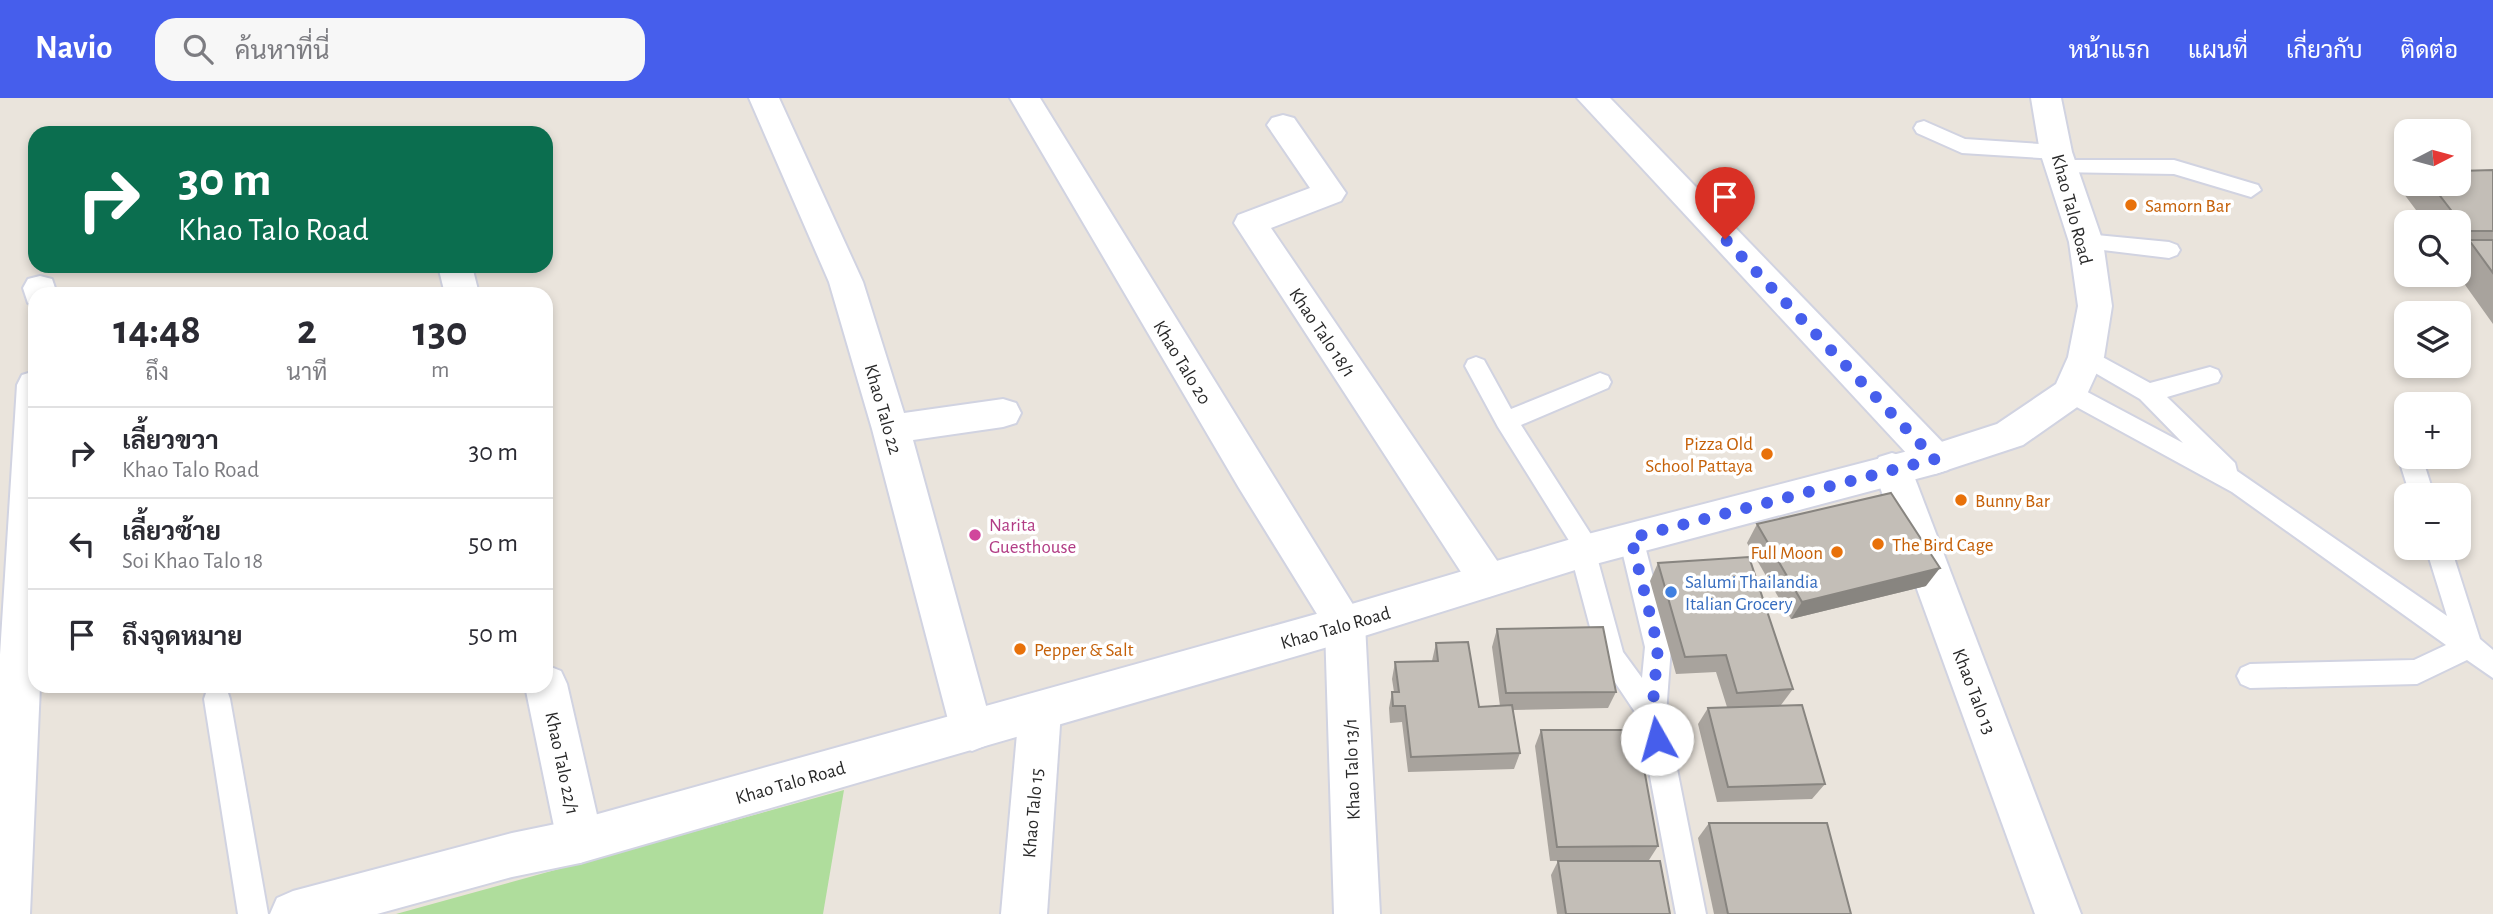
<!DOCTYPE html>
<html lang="th">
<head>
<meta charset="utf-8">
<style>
	:root { --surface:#fff; --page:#f7f7f7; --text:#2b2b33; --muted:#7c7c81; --line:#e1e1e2; --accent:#465eec }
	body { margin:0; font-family:"Alegreya Sans",Sarabun,sans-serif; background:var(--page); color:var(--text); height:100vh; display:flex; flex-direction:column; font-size:26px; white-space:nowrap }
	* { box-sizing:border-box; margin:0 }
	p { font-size:23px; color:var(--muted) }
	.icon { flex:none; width:38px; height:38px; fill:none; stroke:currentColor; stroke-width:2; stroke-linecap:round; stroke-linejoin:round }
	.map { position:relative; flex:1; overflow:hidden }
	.details { position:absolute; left:28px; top:189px; width:525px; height:406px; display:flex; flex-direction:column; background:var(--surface); border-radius:21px; box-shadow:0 4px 10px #0003 }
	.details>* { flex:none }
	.guide { position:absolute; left:28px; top:28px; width:525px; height:147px; border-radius:21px; box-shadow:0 4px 10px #0003; background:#0b6e4f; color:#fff; overflow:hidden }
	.needle { width:46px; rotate:84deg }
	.buttons { position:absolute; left:2394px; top:21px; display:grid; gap:14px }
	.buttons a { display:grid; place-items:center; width:77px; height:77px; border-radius:14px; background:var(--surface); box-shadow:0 4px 10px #0003; font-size:35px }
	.pin { position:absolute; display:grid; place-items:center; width:60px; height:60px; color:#fff; margin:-72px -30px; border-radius:50% 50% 50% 0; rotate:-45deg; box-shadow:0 0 7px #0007 }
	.pin .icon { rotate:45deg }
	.me { position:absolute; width:77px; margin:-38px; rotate:353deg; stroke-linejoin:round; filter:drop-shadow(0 0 5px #0008) }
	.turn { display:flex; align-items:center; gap:24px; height:147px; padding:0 35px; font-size:32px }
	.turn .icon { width:91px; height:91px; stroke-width:2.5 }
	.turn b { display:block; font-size:49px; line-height:60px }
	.eta { display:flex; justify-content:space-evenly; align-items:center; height:119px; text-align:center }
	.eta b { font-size:42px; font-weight:700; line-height:49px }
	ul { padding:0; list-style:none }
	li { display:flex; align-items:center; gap:21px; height:91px; padding:0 35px; border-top:2px solid var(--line) }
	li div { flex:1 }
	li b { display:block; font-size:26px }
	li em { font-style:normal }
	header { display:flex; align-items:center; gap:42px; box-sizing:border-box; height:98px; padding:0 35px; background:var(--accent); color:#fff }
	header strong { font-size:33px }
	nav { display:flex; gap:38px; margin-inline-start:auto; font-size:24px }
	.search { width:490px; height:63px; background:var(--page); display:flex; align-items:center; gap:18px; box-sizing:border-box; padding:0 24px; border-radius:21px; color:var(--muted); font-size:26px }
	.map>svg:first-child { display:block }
</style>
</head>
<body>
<header>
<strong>Navio</strong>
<div class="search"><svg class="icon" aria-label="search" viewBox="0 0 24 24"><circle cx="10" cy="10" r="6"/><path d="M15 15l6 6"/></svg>ค้นหาที่นี่</div>
<nav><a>หน้าแรก</a><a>แผนที่</a><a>เกี่ยวกับ</a><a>ติดต่อ</a></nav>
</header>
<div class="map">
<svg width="2493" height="816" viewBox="0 0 2493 816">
	<rect width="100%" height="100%" fill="#eae4dc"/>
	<!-- green -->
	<path fill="#afdd9c" d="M 844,692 L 823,816 L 396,816 Z"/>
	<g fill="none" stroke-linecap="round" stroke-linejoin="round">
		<!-- lane casing -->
		<g stroke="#d1d3e1" stroke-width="4">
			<g id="lane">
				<path d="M 1924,23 L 1965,41 L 2056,47 L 2066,54 L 2056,61 L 1962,55 L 1917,35 L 1914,30 L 1917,25 Z"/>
				<path d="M 2062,62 L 2174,62 L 2258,87 L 2261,92 L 2251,99 L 2174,76 L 2055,74 L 2052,69 Z"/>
				<path d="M 2086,136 L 2169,144 L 2177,147 L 2180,152 L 2177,157 L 2169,160 L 2078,149 L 2075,144 L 2078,139 Z"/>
				<path d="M 2086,250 L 2150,285 L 2210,269 L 2218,272 L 2221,278 L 2218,284 L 2167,299 L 2235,365 L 2237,373 L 2447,518 L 2426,450 L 2451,450 L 2480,541 L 2493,552 L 2493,580 L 2467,562 L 2417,586 L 2250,590 L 2241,586 L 2237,578 L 2241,570 L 2250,566 L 2414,562 L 2446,547 L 2232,394 L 2062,301 L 2058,295 L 2062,289 L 2070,286 L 2078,289 L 2183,345 L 2140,301 L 2078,265 L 2075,259 L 2078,253 Z"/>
				<path d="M 1476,259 L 1484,262 L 1511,311 L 1600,275 L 1608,278 L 1611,284 L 1608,290 L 1521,327 L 1601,452 L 1597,459 L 1623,554 L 1642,580 L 1645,549 L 1619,440 L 1622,433 L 1631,430 L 1640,433 L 1643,440 L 1671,549 L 1666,616 L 1706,816 L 1676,816 L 1639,620 L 1598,559 L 1570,454 L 1573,449 L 1498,329 L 1465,268 L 1468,262 Z"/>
				<path d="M 2406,351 L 2406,359 L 2422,359 L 2434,397 L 2410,397 L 2398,359 Z"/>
				<path d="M 217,589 L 227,592 L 230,601 L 268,816 L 238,816 L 204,601 L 207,592 Z"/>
			</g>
		</g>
		<!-- street casing -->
		<g stroke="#d1d3e1" stroke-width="4">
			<g id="street">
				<path d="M 749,0 L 779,0 L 863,184 L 904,315 L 1003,301 L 1016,305 L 1021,315 L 1016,325 L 1003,329 L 913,342 L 993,633 L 987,647 L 972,653 L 957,647 L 951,633 L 872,331 L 829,184 Z"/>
				<path d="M 1010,0 L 1040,0 L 1365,526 L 1380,816 L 1334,816 L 1325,529 L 1239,390 Z"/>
				<path d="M 1577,0 L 1610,0 L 1948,350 L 1954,361 L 1948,372 L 1935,376 L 1922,372 Z"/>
				<path d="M 1283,17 L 1294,20 L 1346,95 L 1341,103 L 1271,130 L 1502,470 L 1508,482 L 1502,494 L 1488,499 L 1474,494 L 1234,125 L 1238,117 L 1310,90 L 1267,27 L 1272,20 Z"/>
				<path d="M 438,168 L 472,168 L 479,196 L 445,196 Z"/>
				<path d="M 40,178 L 52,181 L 57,196 L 35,196 L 35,207 L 28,205 L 23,190 L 28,181 Z"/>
				<path d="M 35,273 L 35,588 L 40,588 L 30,816 L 0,816 L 0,557 L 17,287 L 22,277 Z"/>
				<path d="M 1892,355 L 1905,359 L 1911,370 L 2081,816 L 2035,816 L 1873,370 L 1879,359 Z"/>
				<path d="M 546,567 L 561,573 L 567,586 L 603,743 L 596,758 L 580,765 L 564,758 L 557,743 L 525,588 L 546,588 Z"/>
				<path d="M 1040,594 L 1055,599 L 1061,613 L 1047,816 L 1001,816 L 1019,613 L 1025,599 Z"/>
			</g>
		</g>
		<!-- secondary casing -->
		<g stroke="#d1d3e1" stroke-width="4">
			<path id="secondary" d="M 2031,0 L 2061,0 L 2072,54 L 2103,144 L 2112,208 L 2104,259 L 2083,305 L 2023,347 L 1935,376 L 1588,468 L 1345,544 L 580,765 L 512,779 L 377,816 L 270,816 L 277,800 L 293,793 L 512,735 L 580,721 L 1345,508 L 1588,436 L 1935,346 L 1997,326 L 2056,286 L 2068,259 L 2078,208 L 2069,144 L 2040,54 Z"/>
		</g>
		<!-- lane -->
		<use href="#lane" fill="#fff" fill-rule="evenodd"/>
		<!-- street -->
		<use href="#street" fill="#fff" fill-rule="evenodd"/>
		<!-- secondary -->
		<use href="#secondary" fill="#fff" fill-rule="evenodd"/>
	</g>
	<!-- wall -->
	<g fill="#a8a39d">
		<path d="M 2493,72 L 2493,226 L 2458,177 L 2459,124 L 2425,124 L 2404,96 L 2413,86 L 2459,86 Z"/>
		<path d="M 1757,426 L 1926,488 L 1791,521 L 1747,445 Z"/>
		<path d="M 1658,465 L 1793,591 L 1781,607 L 1825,686 L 1812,701 L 1717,704 L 1698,626 L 1708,610 L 1727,609 L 1716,574 L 1676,576 L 1650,483 Z"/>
		<path d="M 1497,531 L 1616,594 L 1608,610 L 1513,612 L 1520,655 L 1514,671 L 1408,674 L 1402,624 L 1390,625 L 1389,610 L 1392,594 L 1394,594 L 1392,581 L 1395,564 L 1432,563 L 1436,545 L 1479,609 L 1500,608 L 1492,549 Z"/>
		<path d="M 1541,632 L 1658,748 L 1649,762 L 1550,763 L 1535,648 Z"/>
		<path d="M 1709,725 L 1851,816 L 1714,816 L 1698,740 Z"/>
		<path d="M 1558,763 L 1670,816 L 1557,816 L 1551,777 Z"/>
	</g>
	<!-- shaded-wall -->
	<path fill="#888580" d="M 1940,470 L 1926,488 L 1791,521 L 1802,504 Z"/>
	<!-- building -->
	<g fill="#c3beb7" stroke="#888580" stroke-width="2">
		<path d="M 2493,72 L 2493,133 L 2467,133 L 2431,86 L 2459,86 L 2459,73 Z"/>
		<path d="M 2469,142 L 2493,142 L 2493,175 Z"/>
		<path d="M 1891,395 L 1940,470 L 1802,504 L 1757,426 Z"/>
		<path d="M 1749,459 L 1793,591 L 1737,595 L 1726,557 L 1685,559 L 1658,465 Z"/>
		<path d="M 1603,529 L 1616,594 L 1506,595 L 1497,531 Z"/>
		<path d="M 1468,544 L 1479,609 L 1512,607 L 1520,655 L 1411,659 L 1405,608 L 1393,608 L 1392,594 L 1399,594 L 1395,564 L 1438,563 L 1436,545 Z"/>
		<path d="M 1802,607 L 1825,686 L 1728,689 L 1708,610 Z"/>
		<path d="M 1541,632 L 1637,632 L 1658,748 L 1557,749 Z"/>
		<path d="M 1709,725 L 1827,725 L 1851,816 L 1728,816 Z"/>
		<path d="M 1558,763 L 1660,763 L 1670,816 L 1566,816 Z"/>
	</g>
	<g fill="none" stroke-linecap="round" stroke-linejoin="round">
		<!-- route -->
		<path stroke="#465eec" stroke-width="12" stroke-dasharray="0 21.6" d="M 1657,641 L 1652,616 L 1658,549 L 1631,440 L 1935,361 L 1725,141"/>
	</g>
	<!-- markers -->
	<g fill="#e8710a" stroke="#fff" stroke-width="2.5">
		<circle cx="2131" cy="107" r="7"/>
		<circle cx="1767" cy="356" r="7"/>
		<circle cx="1961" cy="402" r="7"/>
		<circle cx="1878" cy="446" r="7"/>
		<circle cx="1837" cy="454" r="7"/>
		<circle cx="1020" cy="551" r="7"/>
	</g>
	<circle fill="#d1479c" stroke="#fff" stroke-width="2.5" cx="975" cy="437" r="7"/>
	<circle fill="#3f7fe0" stroke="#fff" stroke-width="2.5" cx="1671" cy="494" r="7"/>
	<g text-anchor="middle" stroke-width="7" stroke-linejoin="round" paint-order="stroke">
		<!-- food labels -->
		<g font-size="19" fill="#c56008" stroke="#fff" text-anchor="start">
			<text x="2145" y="114">Samorn Bar</text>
			<text x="1753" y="352" text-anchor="end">Pizza Old<tspan x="1753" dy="22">School Pattaya</tspan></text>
			<text x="1975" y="409">Bunny Bar</text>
			<text x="1892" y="453">The Bird Cage</text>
			<text x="1823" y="461" text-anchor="end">Full Moon</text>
			<text x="1034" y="558">Pepper &amp; Salt</text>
		</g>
		<!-- street labels -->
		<g font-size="19" fill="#292929" stroke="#fff">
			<text transform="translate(2073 111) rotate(75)" y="7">Khao Talo Road</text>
			<text transform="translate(1323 234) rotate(56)" y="7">Khao Talo 18/1</text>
			<text transform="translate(1183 264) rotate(59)" y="7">Khao Talo 20</text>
			<text transform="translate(884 311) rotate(74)" y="7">Khao Talo 22</text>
			<text transform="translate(1335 529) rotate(-16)" y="7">Khao Talo Road</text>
			<text transform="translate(1975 593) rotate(69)" y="7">Khao Talo 13</text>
			<text transform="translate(563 665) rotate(78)" y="7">Khao Talo 22/1</text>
			<text transform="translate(1351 671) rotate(-92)" y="7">Khao Talo 13/1</text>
			<text transform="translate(790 684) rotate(-16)" y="7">Khao Talo Road</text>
			<text transform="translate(1032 715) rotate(-85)" y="7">Khao Talo 15</text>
		</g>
		<!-- hotel labels -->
		<g font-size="19" fill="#b23c85" stroke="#fff" text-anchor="start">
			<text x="989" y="433">Narita<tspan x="989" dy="22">Guesthouse</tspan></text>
		</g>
		<!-- shop labels -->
		<g font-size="19" fill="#366cbe" stroke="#fff" text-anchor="start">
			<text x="1685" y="490">Salumi Thailandia<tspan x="1685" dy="22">Italian Grocery</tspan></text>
		</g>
	</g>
</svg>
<div class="buttons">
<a><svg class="needle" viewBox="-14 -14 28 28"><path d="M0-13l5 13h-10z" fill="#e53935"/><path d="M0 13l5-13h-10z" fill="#7c7c81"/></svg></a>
<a><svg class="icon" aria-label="search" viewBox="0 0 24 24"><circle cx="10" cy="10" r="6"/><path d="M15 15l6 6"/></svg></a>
<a><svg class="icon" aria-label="layers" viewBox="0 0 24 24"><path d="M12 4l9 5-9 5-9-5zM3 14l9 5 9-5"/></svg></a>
<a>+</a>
<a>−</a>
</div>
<div class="pin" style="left:1725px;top:141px;background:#d93025"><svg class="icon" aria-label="arrive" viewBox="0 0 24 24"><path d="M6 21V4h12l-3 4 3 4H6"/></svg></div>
<svg class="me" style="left:1657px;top:641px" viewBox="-20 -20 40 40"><circle r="19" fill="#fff"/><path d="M0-13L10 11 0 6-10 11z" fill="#465eec"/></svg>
<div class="guide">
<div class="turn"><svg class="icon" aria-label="right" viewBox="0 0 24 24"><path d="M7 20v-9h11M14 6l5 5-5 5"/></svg><div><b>30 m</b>Khao Talo Road</div></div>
</div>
<section class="details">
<div class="eta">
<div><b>14:48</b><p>ถึง</p></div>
<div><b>2</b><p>นาที</p></div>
<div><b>130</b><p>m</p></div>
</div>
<ul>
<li><svg class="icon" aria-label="right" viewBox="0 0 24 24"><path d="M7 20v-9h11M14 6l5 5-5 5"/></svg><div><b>เลี้ยวขวา</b><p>Khao Talo Road</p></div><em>30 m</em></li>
<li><svg class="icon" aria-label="left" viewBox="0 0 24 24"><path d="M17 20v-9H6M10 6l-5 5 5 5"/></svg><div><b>เลี้ยวซ้าย</b><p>Soi Khao Talo 18</p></div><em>50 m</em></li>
<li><svg class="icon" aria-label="arrive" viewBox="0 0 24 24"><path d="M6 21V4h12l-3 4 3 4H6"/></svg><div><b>ถึงจุดหมาย</b></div><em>50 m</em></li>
</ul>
</section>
</div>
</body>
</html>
